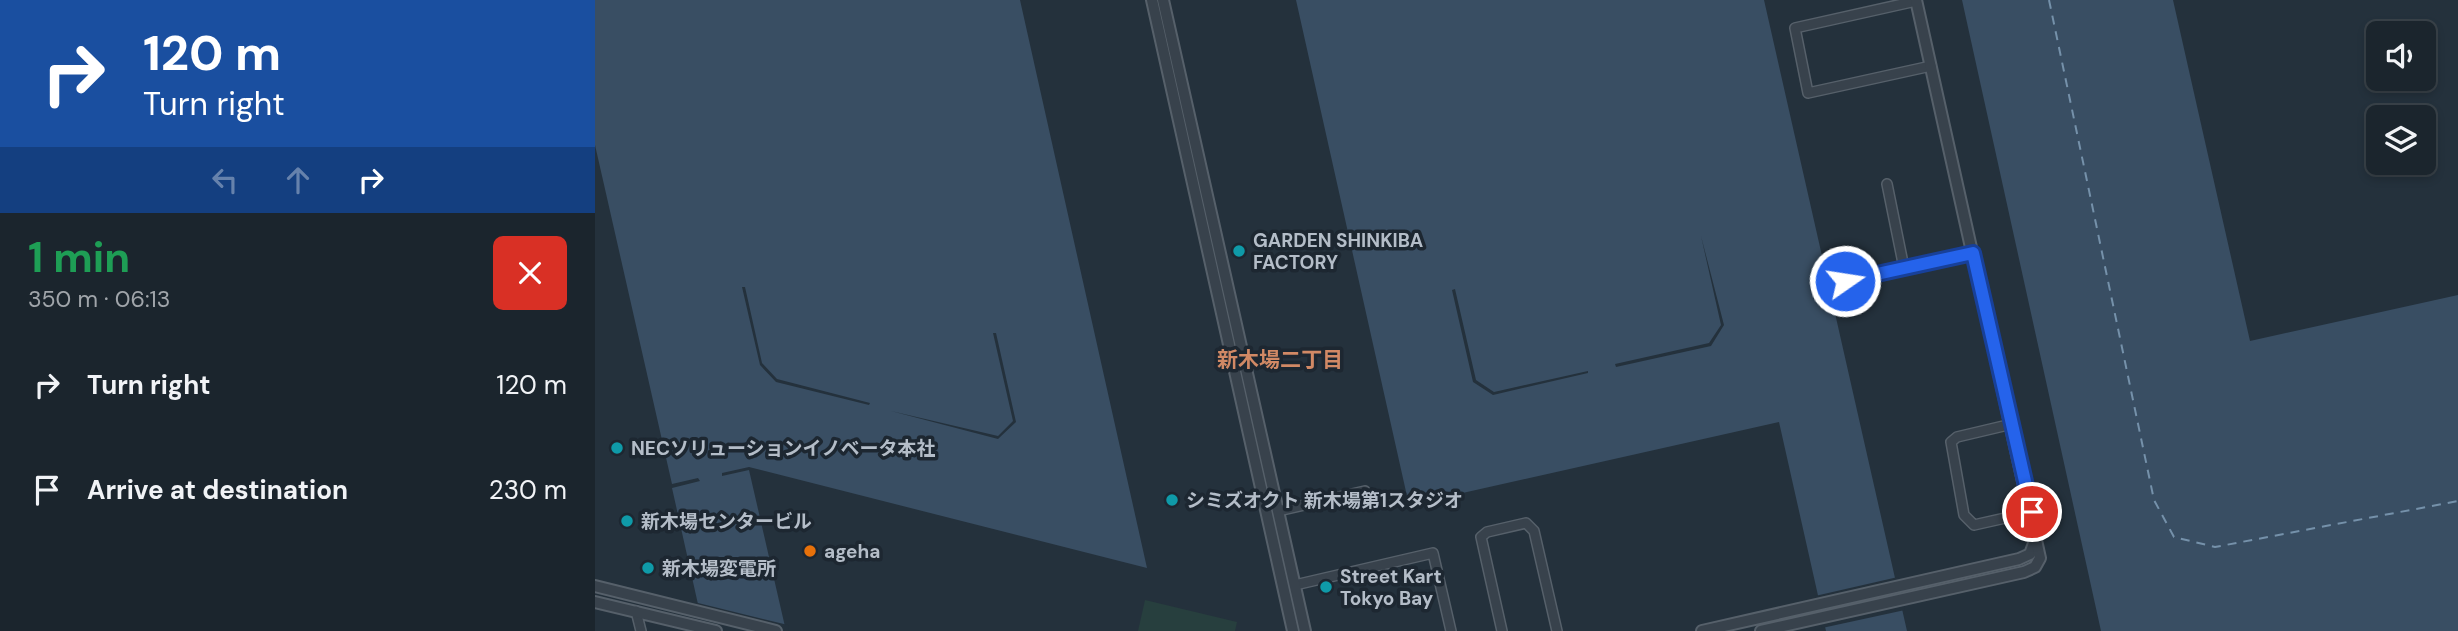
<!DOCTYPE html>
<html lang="en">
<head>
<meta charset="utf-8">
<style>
	:root { --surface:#1b252d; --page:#283139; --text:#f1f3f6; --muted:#a0a5aa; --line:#394249 }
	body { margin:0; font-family:"DM Sans","Noto Sans JP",sans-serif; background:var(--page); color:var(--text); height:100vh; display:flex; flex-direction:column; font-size:26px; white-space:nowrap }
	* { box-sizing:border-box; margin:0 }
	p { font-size:23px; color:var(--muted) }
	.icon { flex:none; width:38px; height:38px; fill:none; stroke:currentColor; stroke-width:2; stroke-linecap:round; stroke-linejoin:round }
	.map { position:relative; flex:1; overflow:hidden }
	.drawer { display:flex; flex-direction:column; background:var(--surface); width:595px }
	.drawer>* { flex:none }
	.hud { background:#1a4fa0; color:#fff; overflow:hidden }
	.tools { position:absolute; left:1771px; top:21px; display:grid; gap:14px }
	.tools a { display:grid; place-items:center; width:70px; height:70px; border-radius:10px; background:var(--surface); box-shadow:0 4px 10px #0003,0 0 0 2px var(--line); font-size:35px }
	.pin { position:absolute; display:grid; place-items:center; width:60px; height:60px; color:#fff; margin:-30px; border:4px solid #fff; border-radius:50%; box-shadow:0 2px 7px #0007 }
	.me { position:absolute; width:77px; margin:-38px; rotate:77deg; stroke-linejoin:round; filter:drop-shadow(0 0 5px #0008) }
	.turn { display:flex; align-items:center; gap:24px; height:147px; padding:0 28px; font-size:32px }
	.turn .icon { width:91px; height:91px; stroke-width:2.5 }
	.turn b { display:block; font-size:49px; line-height:60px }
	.lanes { display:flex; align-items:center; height:66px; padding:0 28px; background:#0003; justify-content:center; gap:35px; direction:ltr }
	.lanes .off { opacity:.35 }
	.round { display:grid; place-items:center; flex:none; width:74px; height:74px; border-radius:10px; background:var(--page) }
	.summary { display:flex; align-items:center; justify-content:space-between; height:119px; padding:0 28px }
	h1 { font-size:42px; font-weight:700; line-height:52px; color:#1e9e55 }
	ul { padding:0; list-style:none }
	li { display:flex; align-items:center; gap:21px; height:105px; padding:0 28px }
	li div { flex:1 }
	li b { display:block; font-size:26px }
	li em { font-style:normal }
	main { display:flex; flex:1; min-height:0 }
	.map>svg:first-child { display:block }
</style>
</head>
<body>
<main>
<section class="drawer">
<div class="hud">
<div class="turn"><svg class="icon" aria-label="right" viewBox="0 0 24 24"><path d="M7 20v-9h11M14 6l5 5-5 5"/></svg><div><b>120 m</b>Turn right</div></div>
<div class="lanes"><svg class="icon off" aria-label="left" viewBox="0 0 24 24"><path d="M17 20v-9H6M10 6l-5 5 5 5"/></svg><svg class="icon off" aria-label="ahead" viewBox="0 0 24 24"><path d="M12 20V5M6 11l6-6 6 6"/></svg><svg class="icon" aria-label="right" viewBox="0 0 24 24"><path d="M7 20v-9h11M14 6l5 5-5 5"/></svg></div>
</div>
<div class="summary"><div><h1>1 min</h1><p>350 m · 06:13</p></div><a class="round" style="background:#d93025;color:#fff"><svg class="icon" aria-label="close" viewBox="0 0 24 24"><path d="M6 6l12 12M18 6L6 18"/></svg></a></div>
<ul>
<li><svg class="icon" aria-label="right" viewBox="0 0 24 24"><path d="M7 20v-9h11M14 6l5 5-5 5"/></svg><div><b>Turn right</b></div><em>120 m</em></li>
<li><svg class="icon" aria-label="arrive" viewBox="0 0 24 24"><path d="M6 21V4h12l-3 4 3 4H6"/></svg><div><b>Arrive at destination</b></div><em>230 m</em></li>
</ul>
</section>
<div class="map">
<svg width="1863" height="631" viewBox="0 0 1863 631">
	<rect width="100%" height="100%" fill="#24313c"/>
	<!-- pitch -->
	<path fill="#273f3e" d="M 550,600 L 642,622 L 640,631 L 543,631 Z"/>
	<!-- water -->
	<g fill="#394e63">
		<path d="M 0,0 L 425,0 L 552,568 L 154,467 L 127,473 L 127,476 L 154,470 L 191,631 L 109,631 L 77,488 L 105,481 L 103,478 L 77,484 L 0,145 Z"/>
		<path d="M 701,0 L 1169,0 L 1312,631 L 1231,631 L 1184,422 L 814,505 Z"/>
		<path d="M 1367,0 L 1578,0 L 1655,341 L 1863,295 L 1863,631 L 1506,631 Z"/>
	</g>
	<!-- pier -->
	<g fill="#24313c">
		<path d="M 1106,236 L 1129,325 L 1116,346 L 1021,367 L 1020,364 L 1114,343 L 1126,325 Z"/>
		<path d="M 147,287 L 150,287 L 167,363 L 182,379 L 275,403 L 274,405 L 181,382 L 165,365 Z"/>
		<path d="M 860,289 L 881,380 L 899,392 L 993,371 L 993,373 L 898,395 L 878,382 L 857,290 Z"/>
		<path d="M 398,333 L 401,333 L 421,422 L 403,439 L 296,411 L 403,436 L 418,421 Z"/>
		<path d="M 1303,577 L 1310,610 L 1227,628 L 1220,596 Z"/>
		<path d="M 99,602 L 193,625 L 194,631 L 106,631 Z"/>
	</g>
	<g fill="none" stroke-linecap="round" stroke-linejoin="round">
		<!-- ferry -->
		<path stroke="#7591aa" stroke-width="2" stroke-dasharray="9 7" stroke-linecap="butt" d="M 1454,0 L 1559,500 L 1579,537 L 1620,547 L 1863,501"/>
		<!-- minor casing -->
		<g stroke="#56606a" stroke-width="12">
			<g id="minor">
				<path d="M 1321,1 L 1200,28 L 1213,93 L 1336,66"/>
				<path d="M 1292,184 L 1309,268"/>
				<path d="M 1250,281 L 1378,252"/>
				<path d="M 1417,424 L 1362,437 L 1356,442 L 1369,515 L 1379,525 L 1437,512"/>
				<path d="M 683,511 L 770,491"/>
				<path d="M 700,585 L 838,553 L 856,631"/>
				<path d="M 41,611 L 46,631"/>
				<path d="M 907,631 L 886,537 L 892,532 L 931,523 L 939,531 L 962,631"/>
			</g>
		</g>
		<!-- tertiary casing -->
		<g stroke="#56606a" stroke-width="14">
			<g id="tertiary">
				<path d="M 557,0 L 698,631"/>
				<path d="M 568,0 L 710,631"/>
				<path d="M 0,586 L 181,631"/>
				<path d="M 0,602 L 121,631"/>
				<path d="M 1107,631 L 1424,559 L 1435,554 L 1441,538"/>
				<path d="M 1166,631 L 1429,572 L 1440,567 L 1445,558 L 1321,0"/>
			</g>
		</g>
		<!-- minor -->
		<use href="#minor" stroke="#38424c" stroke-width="9"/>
		<!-- tertiary -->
		<use href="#tertiary" stroke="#38424c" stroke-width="10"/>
	</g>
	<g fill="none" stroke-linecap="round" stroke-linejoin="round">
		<!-- route casing -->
		<g stroke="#184099" stroke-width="18">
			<path id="route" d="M 1250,281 L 1378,253 L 1437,512"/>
		</g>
		<!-- route -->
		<use href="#route" stroke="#2563eb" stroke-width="12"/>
	</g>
	<!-- markers -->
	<g fill="#0f9aa8" stroke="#1d2731" stroke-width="2.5">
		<circle cx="644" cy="251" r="7"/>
		<circle cx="22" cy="448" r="7"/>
		<circle cx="577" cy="500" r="7"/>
		<circle cx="32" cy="521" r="7"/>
		<circle cx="53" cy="568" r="7"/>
		<circle cx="731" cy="587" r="7"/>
	</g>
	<circle fill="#e8710a" stroke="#1d2731" stroke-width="2.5" cx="215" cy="551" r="7"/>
	<g text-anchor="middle" stroke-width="7" stroke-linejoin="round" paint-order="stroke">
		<!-- poi labels -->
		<g font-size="19" font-weight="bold" fill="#b4bdc8" stroke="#1d2731" text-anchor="start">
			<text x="658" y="247">GARDEN SHINKIBA<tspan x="658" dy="22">FACTORY</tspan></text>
			<text x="36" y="455">NECソリューションイノベータ本社</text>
			<text x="591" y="507">シミズオクト 新木場第1スタジオ</text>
			<text x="46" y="528">新木場センタービル</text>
			<text x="229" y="558">ageha</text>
			<text x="67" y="575">新木場変電所</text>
			<text x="745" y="583">Street Kart<tspan x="745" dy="22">Tokyo Bay</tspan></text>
		</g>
		<!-- neighbourhood labels -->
		<g font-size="21" font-weight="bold" fill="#d18965" stroke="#1d2731">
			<text x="685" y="367">新木場二丁目</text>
		</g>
	</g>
</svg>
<div class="tools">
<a><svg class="icon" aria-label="sound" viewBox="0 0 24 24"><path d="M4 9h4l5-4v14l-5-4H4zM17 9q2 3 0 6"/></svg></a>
<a><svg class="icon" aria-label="layers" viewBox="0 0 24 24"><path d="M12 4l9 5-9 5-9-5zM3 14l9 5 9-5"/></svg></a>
</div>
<div class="pin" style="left:1437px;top:512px;background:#d93025"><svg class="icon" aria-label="arrive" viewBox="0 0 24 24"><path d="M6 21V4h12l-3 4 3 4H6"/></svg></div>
<svg class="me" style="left:1250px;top:281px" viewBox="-20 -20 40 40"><circle r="17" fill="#2563eb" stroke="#fff" stroke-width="3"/><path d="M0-11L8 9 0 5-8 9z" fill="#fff"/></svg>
</div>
</main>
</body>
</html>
